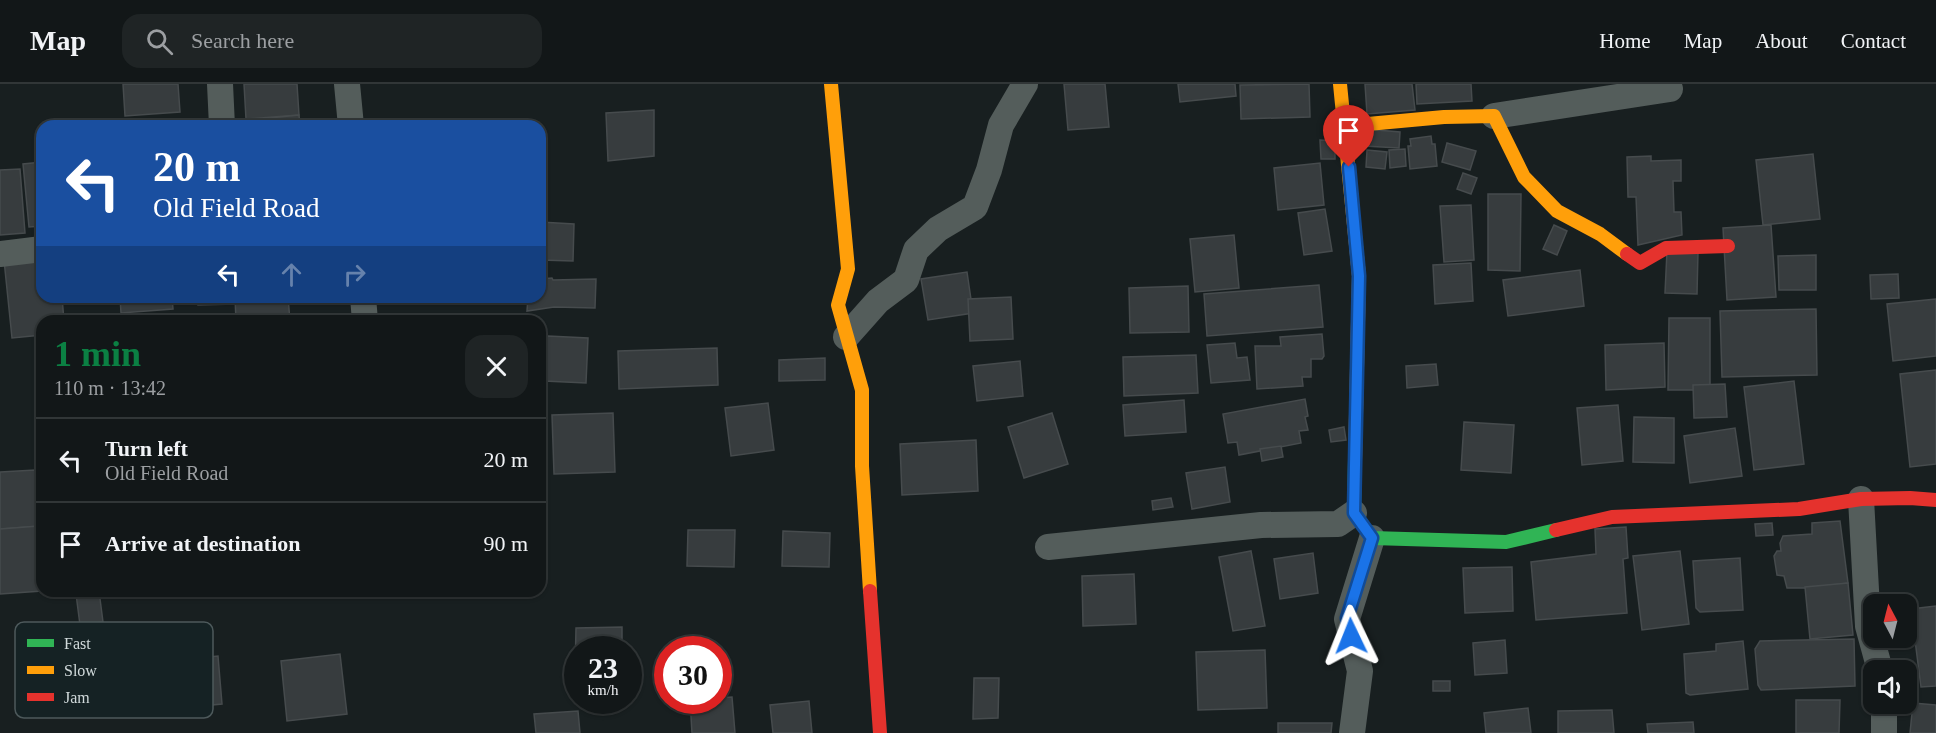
<!DOCTYPE html>
<html lang="en">
<head>
<meta charset="utf-8">
<style>
	:root { --surface:#121718; --page:#1f2425; --text:#f1f3f6; --muted:#9c9fa2; --line:#313637; --accent:#0b8043 }
	body { margin:0; font-family:"Times New Roman",serif; background:var(--page); color:var(--text); height:100vh; display:flex; flex-direction:column; font-size:22px; white-space:nowrap }
	* { box-sizing:border-box; margin:0 }
	p { font-size:20px; color:var(--muted) }
	.icon { flex:none; width:33px; height:33px; fill:none; stroke:currentColor; stroke-width:2; stroke-linecap:round; stroke-linejoin:round }
	.map { position:relative; flex:1; overflow:hidden }
	.side { position:absolute; left:36px; top:231px; width:510px; height:282px; display:flex; flex-direction:column; background:var(--surface); border-radius:18px; box-shadow:0 2px 4px #0004,0 0 0 2px var(--line) }
	.side>* { flex:none }
	.hud { position:absolute; left:36px; top:36px; width:510px; height:183px; border-radius:18px; box-shadow:0 2px 4px #0004,0 0 0 2px var(--line); background:#1a4fa0; color:#fff; overflow:hidden }
	.needle { width:39px; rotate:353deg }
	.buttons { position:absolute; left:1863px; top:510px; display:grid; gap:12px }
	.buttons a { display:grid; place-items:center; width:54px; height:54px; border-radius:12px; background:var(--surface); box-shadow:0 2px 4px #0004,0 0 0 2px var(--line); font-size:30px }
	.speed { position:absolute; left:564px; top:552px; display:flex; gap:12px; font-size:30px; font-weight:700; text-align:center }
	.speed>* { display:grid; place-content:center; width:78px; height:78px; border-radius:50%; background:var(--surface); box-shadow:0 2px 4px #0004,0 0 0 2px var(--line); line-height:1 }
	.speed small { font-size:15px; font-weight:400 }
	.speed .limit { border:9px solid #d22; background:#fff; color:#111 }
	.pin { position:absolute; display:grid; place-items:center; width:51px; height:51px; color:#fff; margin:-62px -26px; border-radius:50% 50% 50% 0; rotate:-45deg; box-shadow:0 0 6px #0007 }
	.pin .icon { rotate:45deg }
	.me { position:absolute; width:66px; margin:-33px; rotate:358deg; stroke-linejoin:round; filter:drop-shadow(0 0 4px #0008) }
	.turn { display:flex; align-items:center; gap:21px; height:126px; padding:0 18px; font-size:27px }
	.turn .icon { width:78px; height:78px; stroke-width:2.5 }
	.turn b { display:block; font-size:42px; line-height:51px }
	.lanes { display:flex; align-items:center; height:57px; padding:0 18px; background:#0003; justify-content:center; gap:30px; direction:ltr }
	.lanes .off { opacity:.35 }
	.round { display:grid; place-items:center; flex:none; width:63px; height:63px; border-radius:18px; background:var(--page) }
	.headline { display:flex; align-items:center; justify-content:space-between; height:102px; padding:0 18px }
	h1 { font-size:36px; font-weight:700; line-height:45px; color:var(--accent) }
	ul { padding:0; list-style:none }
	li { display:flex; align-items:center; gap:18px; height:84px; padding:0 18px; border-top:2px solid var(--line) }
	li div { flex:1 }
	li b { display:block; font-size:22px }
	li em { font-style:normal }
	header { display:flex; align-items:center; gap:36px; box-sizing:border-box; height:84px; padding:0 30px; background:var(--surface); border-bottom:2px solid var(--line) }
	header strong { font-size:28px }
	nav { display:flex; gap:33px; margin-inline-start:auto; font-size:21px }
	.search { width:420px; height:54px; background:var(--page); display:flex; align-items:center; gap:15px; box-sizing:border-box; padding:0 21px; border-radius:18px; color:var(--muted); font-size:22px }
	.map>svg:first-child { display:block }
</style>
</head>
<body>
<header>
<strong>Map</strong>
<div class="search"><svg class="icon" aria-label="search" viewBox="0 0 24 24"><circle cx="10" cy="10" r="6"/><path d="M15 15l6 6"/></svg>Search here</div>
<nav><a>Home</a><a>Map</a><a>About</a><a>Contact</a></nav>
</header>
<div class="map">
<svg width="1936" height="649" viewBox="0 0 1936 649">
	<rect width="100%" height="100%" fill="#181f20"/>
	<!-- building -->
	<g fill="#373c3e" stroke="#464b4d" stroke-width="1.5">
		<path d="M 123,0 L 178,0 L 180,28 L 125,32 Z"/>
		<path d="M 244,0 L 297,0 L 299,31 L 246,35 Z"/>
		<path d="M 1064,0 L 1105,0 L 1109,43 L 1068,46 Z"/>
		<path d="M 1178,0 L 1235,0 L 1236,12 L 1180,18 Z"/>
		<path d="M 1309,0 L 1310,33 L 1241,35 L 1240,1 Z"/>
		<path d="M 1365,0 L 1412,0 L 1415,26 L 1367,30 Z"/>
		<path d="M 1416,0 L 1471,0 L 1472,17 L 1417,20 Z"/>
		<path d="M 654,26 L 654,72 L 608,77 L 606,29 Z"/>
		<path d="M 299,31 L 300,42 L 271,42 L 270,34 Z"/>
		<path d="M 1365,45 L 1400,48 L 1399,64 L 1364,62 Z"/>
		<path d="M 1431,52 L 1432,60 L 1435,60 L 1437,82 L 1410,85 L 1408,62 L 1411,62 L 1410,55 Z"/>
		<path d="M 1320,56 L 1335,57 L 1335,75 L 1321,75 Z"/>
		<path d="M 1447,59 L 1476,67 L 1470,86 L 1442,78 Z"/>
		<path d="M 1405,65 L 1406,82 L 1390,84 L 1389,66 Z"/>
		<path d="M 1367,66 L 1387,68 L 1385,85 L 1366,83 Z"/>
		<path d="M 1813,70 L 1820,135 L 1763,141 L 1756,76 Z"/>
		<path d="M 1651,72 L 1651,77 L 1681,76 L 1681,97 L 1673,97 L 1674,128 L 1681,128 L 1682,151 L 1638,161 L 1636,113 L 1628,113 L 1627,73 Z"/>
		<path d="M 42,78 L 42,142 L 29,143 L 23,80 Z"/>
		<path d="M 1320,79 L 1324,121 L 1278,126 L 1274,84 Z"/>
		<path d="M 20,85 L 25,149 L 0,151 L 0,86 Z"/>
		<path d="M 1463,89 L 1477,94 L 1471,110 L 1457,105 Z"/>
		<path d="M 1488,110 L 1521,110 L 1520,187 L 1488,186 Z"/>
		<path d="M 1471,121 L 1474,176 L 1444,178 L 1440,122 Z"/>
		<path d="M 1325,125 L 1332,167 L 1304,171 L 1298,129 Z"/>
		<path d="M 540,138 L 574,140 L 573,177 L 540,176 Z"/>
		<path d="M 1554,141 L 1567,147 L 1557,171 L 1543,165 Z"/>
		<path d="M 1771,141 L 1776,213 L 1727,216 L 1723,144 Z"/>
		<path d="M 1234,151 L 1239,204 L 1195,208 L 1190,155 Z"/>
		<path d="M 1667,167 L 1698,168 L 1697,210 L 1665,209 Z"/>
		<path d="M 1816,171 L 1816,206 L 1779,206 L 1778,172 Z"/>
		<path d="M 42,173 L 42,213 L 62,213 L 64,237 L 42,237 L 42,251 L 12,254 L 4,176 Z"/>
		<path d="M 1471,179 L 1473,217 L 1435,220 L 1433,181 Z"/>
		<path d="M 1580,186 L 1584,222 L 1508,232 L 1503,196 Z"/>
		<path d="M 967,188 L 973,229 L 928,236 L 921,195 Z"/>
		<path d="M 1898,190 L 1899,214 L 1871,215 L 1870,191 Z"/>
		<path d="M 552,194 L 553,196 L 596,195 L 595,224 L 554,223 L 527,227 L 528,213 L 540,213 L 540,195 Z"/>
		<path d="M 1319,201 L 1323,243 L 1207,252 L 1204,210 Z"/>
		<path d="M 1188,202 L 1189,248 L 1130,249 L 1129,204 Z"/>
		<path d="M 120,213 L 172,213 L 173,225 L 121,229 Z"/>
		<path d="M 198,213 L 235,213 L 235,220 L 198,221 Z"/>
		<path d="M 235,213 L 288,213 L 290,237 L 236,237 Z"/>
		<path d="M 1011,213 L 1013,255 L 970,257 L 968,215 Z"/>
		<path d="M 1936,215 L 1936,272 L 1893,277 L 1887,220 Z"/>
		<path d="M 1816,225 L 1817,291 L 1722,293 L 1720,227 Z"/>
		<path d="M 1669,234 L 1710,234 L 1710,306 L 1668,306 Z"/>
		<path d="M 1322,250 L 1324,272 L 1322,275 L 1311,275 L 1311,293 L 1302,293 L 1303,302 L 1257,305 L 1255,262 L 1281,262 L 1280,253 Z"/>
		<path d="M 548,252 L 588,254 L 586,299 L 544,297 L 542,294 L 545,257 Z"/>
		<path d="M 1235,259 L 1237,274 L 1247,273 L 1250,296 L 1211,299 L 1207,261 Z"/>
		<path d="M 1664,259 L 1665,303 L 1606,306 L 1605,261 Z"/>
		<path d="M 717,264 L 718,301 L 619,305 L 618,267 Z"/>
		<path d="M 1196,271 L 1198,309 L 1124,312 L 1123,273 Z"/>
		<path d="M 825,274 L 825,296 L 779,297 L 779,276 Z"/>
		<path d="M 1020,277 L 1023,312 L 977,317 L 973,282 Z"/>
		<path d="M 1436,280 L 1438,301 L 1407,304 L 1406,282 Z"/>
		<path d="M 1936,286 L 1936,380 L 1910,383 L 1900,290 Z"/>
		<path d="M 1794,297 L 1804,380 L 1754,386 L 1744,303 Z"/>
		<path d="M 1725,300 L 1727,333 L 1694,334 L 1693,301 Z"/>
		<path d="M 1305,315 L 1308,332 L 1305,333 L 1308,346 L 1299,347 L 1301,359 L 1239,371 L 1237,358 L 1228,359 L 1223,330 Z"/>
		<path d="M 1184,316 L 1186,348 L 1125,352 L 1123,321 Z"/>
		<path d="M 768,319 L 774,366 L 731,372 L 725,324 Z"/>
		<path d="M 1618,321 L 1623,377 L 1582,381 L 1577,324 Z"/>
		<path d="M 613,329 L 615,388 L 554,390 L 552,331 Z"/>
		<path d="M 1052,329 L 1068,380 L 1024,394 L 1008,343 Z"/>
		<path d="M 1634,333 L 1674,334 L 1674,379 L 1633,378 Z"/>
		<path d="M 1464,338 L 1514,341 L 1511,389 L 1461,386 Z"/>
		<path d="M 1344,343 L 1346,356 L 1331,358 L 1329,346 Z"/>
		<path d="M 1735,344 L 1742,392 L 1690,399 L 1684,352 Z"/>
		<path d="M 976,356 L 978,407 L 902,411 L 900,360 Z"/>
		<path d="M 1281,362 L 1283,373 L 1262,377 L 1260,365 Z"/>
		<path d="M 1225,383 L 1230,418 L 1192,425 L 1186,389 Z"/>
		<path d="M 35,386 L 39,442 L 0,445 L 0,388 Z"/>
		<path d="M 1171,414 L 1173,423 L 1153,426 L 1152,417 Z"/>
		<path d="M 1840,437 L 1848,499 L 1805,504 L 1787,504 L 1784,492 L 1777,491 L 1774,472 L 1777,467 L 1781,467 L 1780,459 L 1783,452 L 1812,450 L 1812,439 Z"/>
		<path d="M 1772,439 L 1773,451 L 1756,452 L 1755,440 Z"/>
		<path d="M 39,442 L 42,507 L 0,510 L 0,445 Z"/>
		<path d="M 1626,443 L 1628,474 L 1623,475 L 1627,529 L 1536,536 L 1531,478 L 1596,470 L 1595,445 Z"/>
		<path d="M 688,446 L 735,446 L 734,483 L 687,482 Z"/>
		<path d="M 783,447 L 830,449 L 829,483 L 782,482 Z"/>
		<path d="M 1251,467 L 1265,542 L 1233,547 L 1219,473 Z"/>
		<path d="M 1680,467 L 1689,540 L 1642,546 L 1633,472 Z"/>
		<path d="M 1313,469 L 1318,509 L 1280,515 L 1274,475 Z"/>
		<path d="M 1740,474 L 1743,526 L 1700,528 L 1696,524 L 1693,477 Z"/>
		<path d="M 1512,483 L 1513,527 L 1465,529 L 1463,484 Z"/>
		<path d="M 1134,490 L 1136,540 L 1083,542 L 1082,492 Z"/>
		<path d="M 1848,499 L 1853,551 L 1810,555 L 1805,503 Z"/>
		<path d="M 99,507 L 103,538 L 80,541 L 76,510 Z"/>
		<path d="M 1936,522 L 1936,602 L 1921,603 L 1911,525 Z"/>
		<path d="M 622,543 L 622,566 L 578,566 L 578,589 L 575,589 L 576,544 Z"/>
		<path d="M 1854,555 L 1855,602 L 1761,606 L 1758,601 L 1755,565 L 1760,557 Z"/>
		<path d="M 1505,556 L 1507,589 L 1475,591 L 1473,559 Z"/>
		<path d="M 1743,557 L 1748,605 L 1690,611 L 1686,609 L 1684,570 L 1716,567 L 1716,560 Z"/>
		<path d="M 1265,566 L 1267,624 L 1198,626 L 1196,568 Z"/>
		<path d="M 340,570 L 347,630 L 287,637 L 281,577 Z"/>
		<path d="M 218,572 L 222,620 L 192,623 L 188,575 Z"/>
		<path d="M 974,594 L 999,594 L 998,634 L 973,635 Z"/>
		<rect x="1433" y="597" width="17" height="10"/>
		<path d="M 732,613 L 735,649 L 692,649 L 690,616 L 718,616 L 718,614 Z"/>
		<path d="M 1796,616 L 1840,616 L 1839,649 L 1796,649 Z"/>
		<path d="M 809,617 L 812,649 L 773,649 L 770,621 Z"/>
		<path d="M 1913,619 L 1936,621 L 1936,649 L 1910,649 Z"/>
		<path d="M 1528,624 L 1531,649 L 1486,649 L 1484,629 Z"/>
		<path d="M 1612,626 L 1614,649 L 1558,649 L 1558,627 Z"/>
		<path d="M 578,627 L 580,649 L 536,649 L 534,630 Z"/>
		<path d="M 1693,638 L 1694,649 L 1648,649 L 1647,640 Z"/>
		<path d="M 1278,639 L 1332,639 L 1331,649 L 1278,649 Z"/>
	</g>
	<g fill="none" stroke-linecap="round" stroke-linejoin="round">
		<!-- street -->
		<g stroke="#545d5b" stroke-width="26">
			<path d="M 220,0 L 222,42"/>
			<path d="M 347,0 L 351,42"/>
			<path d="M 1494,32 L 1670,5"/>
			<path d="M 0,170 L 42,165"/>
			<path d="M 363,213 L 365,237"/>
			<path d="M 846,253 L 878,217 L 906,196 L 916,166 L 938,145 L 975,123 L 989,86 L 1001,41 L 1025,0"/>
			<path d="M 1861,415 L 1868,542 L 1880,586"/>
			<path d="M 1048,463 L 1261,441 L 1338,440 L 1354,429"/>
			<path d="M 1884,620 L 1884,649"/>
			<path d="M 1352,649 L 1360,587 L 1347,535 L 1372,454"/>
		</g>
		<!-- fast -->
		<path stroke="#30b455" stroke-width="14" d="M 1355,376 L 1354,429 L 1372,454 L 1506,458 L 1556,446"/>
		<!-- slow -->
		<g stroke="#ff9f0a" stroke-width="14">
			<path d="M 831,0 L 848,185 L 838,221 L 862,306 L 862,382 L 870,507"/>
			<path d="M 1340,0 L 1359,192 L 1355,376"/>
			<path d="M 1346,42 L 1444,33 L 1494,32 L 1524,93 L 1557,127 L 1600,150 L 1627,170"/>
		</g>
		<!-- jam -->
		<g stroke="#e5322d" stroke-width="14">
			<path d="M 1627,170 L 1640,179 L 1666,164 L 1728,162"/>
			<path d="M 1556,446 L 1612,433 L 1799,425 L 1861,415 L 1910,414 L 1936,416"/>
			<path d="M 870,507 L 880,649"/>
		</g>
	</g>
	<g fill="none" stroke-linecap="round" stroke-linejoin="round">
		<!-- route casing -->
		<g stroke="#114b97" stroke-width="15">
			<path id="route" d="M 1349,83 L 1359,192 L 1354,429 L 1372,454 L 1347,534 L 1351,552"/>
		</g>
		<!-- route -->
		<use href="#route" stroke="#1a73e8" stroke-width="10"/>
	</g>
	<!-- legend -->
	<rect x="15" y="538" width="198" height="96" rx="9" fill="#152224" stroke="#4d595b" stroke-width="1.5"/>
	<rect x="27" y="555" width="27" height="8" fill="#30b455"/>
	<rect x="27" y="582" width="27" height="8" fill="#ff9f0a"/>
	<rect x="27" y="609" width="27" height="8" fill="#e5322d"/>
	<g font-size="16" fill="#d1dadb">
		<text x="64" y="565">Fast</text>
		<text x="64" y="592">Slow</text>
		<text x="64" y="619">Jam</text>
	</g>
</svg>
<div class="buttons">
<a><svg class="needle" viewBox="-14 -14 28 28"><path d="M0-13l5 13h-10z" fill="#e53935"/><path d="M0 13l5-13h-10z" fill="#9c9fa2"/></svg></a>
<a><svg class="icon" aria-label="sound" viewBox="0 0 24 24"><path d="M4 9h4l5-4v14l-5-4H4zM17 9q2 3 0 6"/></svg></a>
</div>
<div class="speed"><div>23<small>km/h</small></div><div class="limit">30</div></div>
<div class="pin" style="left:1349px;top:83px;background:#d93025"><svg class="icon" aria-label="arrive" viewBox="0 0 24 24"><path d="M6 21V4h12l-3 4 3 4H6"/></svg></div>
<svg class="me" style="left:1351px;top:552px" viewBox="-20 -20 40 40"><path d="M0-17L14 15 0 8-14 15z" fill="#1a73e8" stroke="#fff" stroke-width="4"/></svg>
<div class="hud">
<div class="turn"><svg class="icon" aria-label="left" viewBox="0 0 24 24"><path d="M17 20v-9H6M10 6l-5 5 5 5"/></svg><div><b>20 m</b>Old Field Road</div></div>
<div class="lanes"><svg class="icon" aria-label="left" viewBox="0 0 24 24"><path d="M17 20v-9H6M10 6l-5 5 5 5"/></svg><svg class="icon off" aria-label="ahead" viewBox="0 0 24 24"><path d="M12 20V5M6 11l6-6 6 6"/></svg><svg class="icon off" aria-label="right" viewBox="0 0 24 24"><path d="M7 20v-9h11M14 6l5 5-5 5"/></svg></div>
</div>
<section class="side">
<div class="headline"><div><h1>1 min</h1><p>110 m · 13:42</p></div><a class="round"><svg class="icon" aria-label="close" viewBox="0 0 24 24"><path d="M6 6l12 12M18 6L6 18"/></svg></a></div>
<ul>
<li><svg class="icon" aria-label="left" viewBox="0 0 24 24"><path d="M17 20v-9H6M10 6l-5 5 5 5"/></svg><div><b>Turn left</b><p>Old Field Road</p></div><em>20 m</em></li>
<li><svg class="icon" aria-label="arrive" viewBox="0 0 24 24"><path d="M6 21V4h12l-3 4 3 4H6"/></svg><div><b>Arrive at destination</b></div><em>90 m</em></li>
</ul>
</section>
</div>
</body>
</html>
